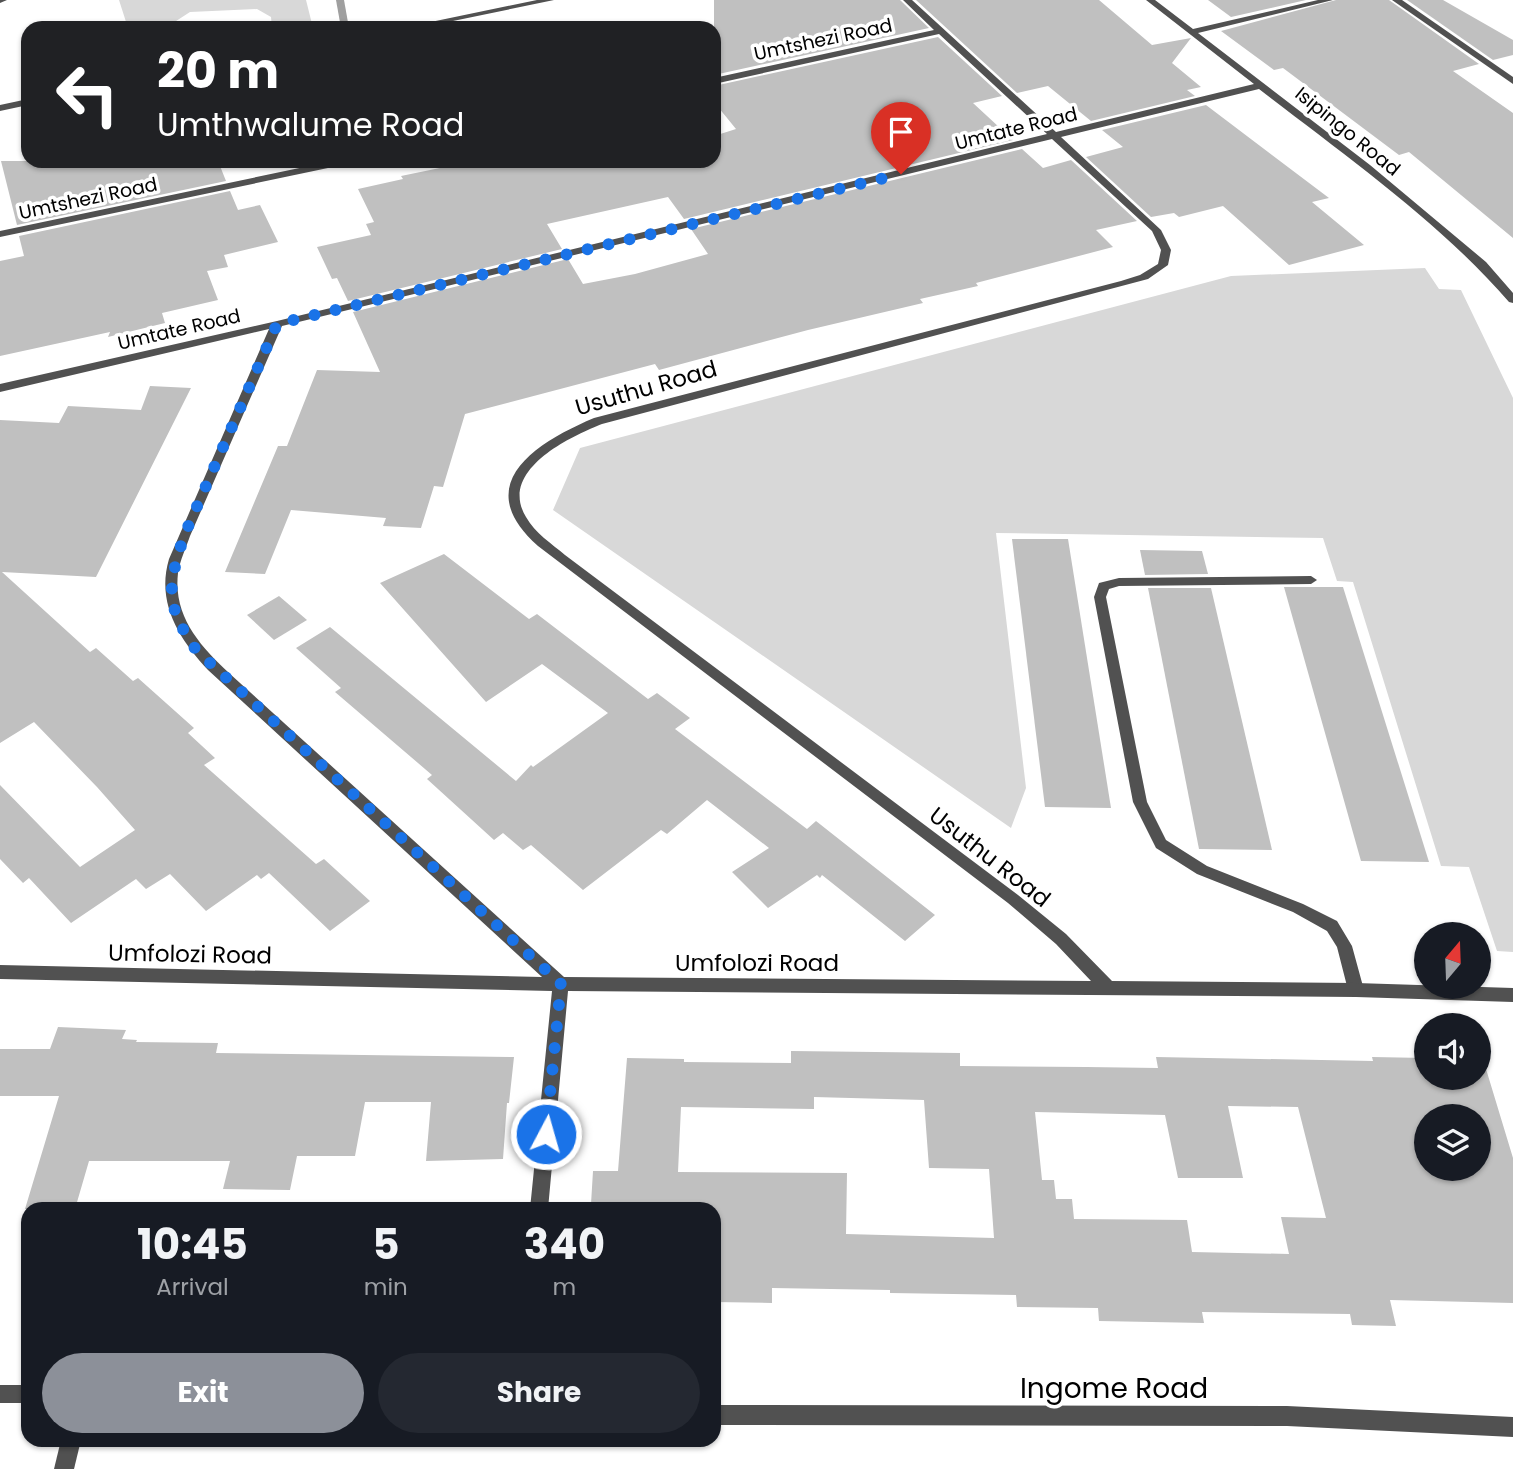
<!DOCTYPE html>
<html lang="en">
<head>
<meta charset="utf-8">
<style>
	:root { --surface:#171b24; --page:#242831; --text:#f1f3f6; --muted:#9ea1a6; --accent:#8c9099 }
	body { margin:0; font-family:Poppins,sans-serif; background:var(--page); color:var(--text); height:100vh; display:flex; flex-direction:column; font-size:26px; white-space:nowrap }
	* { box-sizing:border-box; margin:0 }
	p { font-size:23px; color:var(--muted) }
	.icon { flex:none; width:38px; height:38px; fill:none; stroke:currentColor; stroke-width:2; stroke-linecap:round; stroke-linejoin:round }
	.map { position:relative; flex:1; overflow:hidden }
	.sheet { position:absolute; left:21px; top:1202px; width:700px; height:245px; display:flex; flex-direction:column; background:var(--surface); border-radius:21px; box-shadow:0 2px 5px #0004 }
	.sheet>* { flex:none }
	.top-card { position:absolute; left:21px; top:21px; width:700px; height:147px; border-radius:21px; box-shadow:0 2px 5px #0004; background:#202124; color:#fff; overflow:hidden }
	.needle { width:46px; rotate:19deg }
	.buttons { position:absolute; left:1414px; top:922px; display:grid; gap:14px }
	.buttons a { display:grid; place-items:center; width:77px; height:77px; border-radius:50%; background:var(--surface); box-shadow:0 2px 5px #0004; font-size:35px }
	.pin { position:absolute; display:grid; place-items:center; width:60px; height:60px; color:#fff; margin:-72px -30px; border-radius:50% 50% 50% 0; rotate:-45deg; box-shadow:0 0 7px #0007 }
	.pin .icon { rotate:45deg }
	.me { position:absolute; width:77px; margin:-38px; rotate:6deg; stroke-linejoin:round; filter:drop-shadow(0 0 5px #0008) }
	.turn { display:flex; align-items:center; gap:24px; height:147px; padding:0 21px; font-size:32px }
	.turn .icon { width:91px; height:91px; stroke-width:2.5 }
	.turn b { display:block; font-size:49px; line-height:60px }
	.eta { display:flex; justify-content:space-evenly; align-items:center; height:119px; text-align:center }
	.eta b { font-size:42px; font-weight:700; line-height:49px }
	.primary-button { display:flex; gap:14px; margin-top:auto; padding:14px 21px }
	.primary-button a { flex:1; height:80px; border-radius:42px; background:var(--accent); color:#fff; font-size:28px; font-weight:700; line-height:80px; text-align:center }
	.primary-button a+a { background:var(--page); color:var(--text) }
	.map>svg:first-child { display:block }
</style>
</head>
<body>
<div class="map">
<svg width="1513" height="1469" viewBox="0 0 1513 1469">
	<rect width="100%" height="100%" fill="#fff"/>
	<!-- green -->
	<g fill="#d8d8d8">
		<path d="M 119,0 L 306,0 L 313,28 L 272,28 L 271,17 L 257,9 L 190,12 L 173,23 L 132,26 L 127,25 Z"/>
		<path d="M 1425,268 L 1439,289 L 1461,290 L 1513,398 L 1513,952 L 1497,951 L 1469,867 L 1441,866 L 1353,582 L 1337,581 L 1323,538 L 996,533 L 1026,788 L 1011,828 L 553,510 L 580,448 L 1231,276 Z"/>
	</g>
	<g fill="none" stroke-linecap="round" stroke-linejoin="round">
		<!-- stream -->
		<path fill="#9f9f9f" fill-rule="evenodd" d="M 336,0 L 344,0 L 349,28 L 341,28 Z"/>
	</g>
	<!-- building -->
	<g fill="#c0c0c0" fill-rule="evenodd">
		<path d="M 714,0 L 900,0 L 929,28 L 714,75 Z"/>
		<path d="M 916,0 L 1099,0 L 1152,45 L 1191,38 L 1172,63 L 1201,87 L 1187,90 L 1195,96 L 1091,121 L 1048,86 L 1017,93 Z"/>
		<path d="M 1208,0 L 1306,0 L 1231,17 Z"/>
		<path d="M 1336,0 L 1389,0 L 1479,64 L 1453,71 L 1513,113 L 1513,238 L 1409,152 L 1399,155 L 1283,68 L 1274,70 L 1221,31 Z"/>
		<path d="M 1407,0 L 1443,0 L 1513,40 L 1513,55 L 1493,60 Z"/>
		<path d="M 938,37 L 1002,96 L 973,103 L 1013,140 L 684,219 L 668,197 L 547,224 L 562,249 L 348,301 L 337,278 L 332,279 L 317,247 L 371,235 L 366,224 L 374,222 L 358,189 L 403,179 L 401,176 L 474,161 L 714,161 L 714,136 L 736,129 L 714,102 L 714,86 Z"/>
		<path d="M 1206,105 L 1329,198 L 1312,202 L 1364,245 L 1289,265 L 1223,206 L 1179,217 L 1174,213 L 1151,217 L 1086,157 L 1123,147 L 1102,130 Z"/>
		<path d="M 1022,149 L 1043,168 L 1071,160 L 1137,221 L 1096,230 L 1113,247 L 976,283 L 978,286 L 920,299 L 923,303 L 808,330 L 659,370 L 655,364 L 465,414 L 443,487 L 434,486 L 421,528 L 383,526 L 386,518 L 291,510 L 265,574 L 225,572 L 278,446 L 287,446 L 317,370 L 380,372 L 353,312 L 568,259 L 583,284 L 635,274 L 708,254 L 691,229 Z"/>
		<path d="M 1,161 L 218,161 L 226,181 L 17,225 Z"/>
		<path d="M 230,191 L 238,210 L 260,205 L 278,242 L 224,255 L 228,267 L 207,271 L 218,300 L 162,313 L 165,323 L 108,337 L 110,332 L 0,356 L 0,261 L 24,256 L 19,236 Z"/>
		<path d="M 150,386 L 191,388 L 96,577 L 2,572 L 90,652 L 96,648 L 133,681 L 138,678 L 194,728 L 188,733 L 215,758 L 204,765 L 316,864 L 324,859 L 370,901 L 330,931 L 269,873 L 261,879 L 257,875 L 206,911 L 170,874 L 146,889 L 136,879 L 71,923 L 29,878 L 23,883 L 0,859 L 0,785 L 80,867 L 135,830 L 97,787 L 34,722 L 0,743 L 0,420 L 59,423 L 68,406 L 141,410 Z"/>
		<path d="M 1012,539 L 1068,539 L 1111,808 L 1045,807 Z"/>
		<path d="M 1140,550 L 1202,551 L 1208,574 L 1145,575 Z"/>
		<path d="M 444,554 L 529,619 L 537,614 L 648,699 L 657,693 L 690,718 L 675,729 L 807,829 L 816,821 L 935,915 L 905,941 L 822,875 L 820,878 L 817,875 L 768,908 L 732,872 L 769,848 L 707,800 L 667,834 L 661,830 L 583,890 L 531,845 L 523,850 L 503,833 L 494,840 L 427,779 L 432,775 L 335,692 L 341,688 L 296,648 L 330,627 L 516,781 L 531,765 L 533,767 L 608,713 L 542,664 L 486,702 L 380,583 Z"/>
		<path d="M 1284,587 L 1343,587 L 1429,862 L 1361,861 Z"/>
		<path d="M 1148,588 L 1211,588 L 1272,850 L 1199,849 Z"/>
		<path d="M 279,596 L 307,620 L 274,640 L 247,615 Z"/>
		<path d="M 58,1027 L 126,1030 L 122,1039 L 137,1040 L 136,1042 L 218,1043 L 216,1053 L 514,1057 L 509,1103 L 507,1103 L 503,1159 L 426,1161 L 431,1102 L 365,1102 L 355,1156 L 297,1156 L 290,1190 L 223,1189 L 230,1161 L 89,1161 L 75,1209 L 25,1209 L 59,1096 L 0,1096 L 0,1049 L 50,1049 Z"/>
		<path d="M 791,1051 L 960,1053 L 960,1066 L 1086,1067 L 1158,1068 L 1156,1057 L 1373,1061 L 1372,1057 L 1426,1058 L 1426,1078 L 1479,1078 L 1479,1059 L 1483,1059 L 1513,1158 L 1513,1303 L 1390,1300 L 1396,1326 L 1352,1325 L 1350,1314 L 1202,1312 L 1204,1323 L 1099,1321 L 1098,1308 L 1017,1307 L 1016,1295 L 890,1293 L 890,1290 L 772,1288 L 772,1303 L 714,1302 L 714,1209 L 691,1209 L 691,1206 L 591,1204 L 593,1171 L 618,1171 L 627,1058 L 684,1059 L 684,1062 L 791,1063 ZM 814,1097 L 924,1100 L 929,1168 L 989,1169 L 994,1238 L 846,1234 L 847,1173 L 678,1172 L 681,1107 L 814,1109 ZM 1228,1106 L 1298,1107 L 1326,1218 L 1281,1217 L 1289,1254 L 1192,1252 L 1187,1220 L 1074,1219 L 1072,1199 L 1056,1199 L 1054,1180 L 1042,1180 L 1035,1112 L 1165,1115 L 1178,1178 L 1243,1178 ZM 1426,1116 L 1479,1116 L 1479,1169 L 1426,1169 Z"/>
	</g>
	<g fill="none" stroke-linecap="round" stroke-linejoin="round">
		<!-- lane -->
		<path fill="#515151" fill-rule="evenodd" d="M 1311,576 L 1317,580 L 1311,584 L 1119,586 L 1109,589 L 1106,597 L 1147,802 L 1166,840 L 1207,866 L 1303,904 L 1337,921 L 1352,946 L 1364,990 L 1362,995 L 1356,997 L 1350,995 L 1348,990 L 1337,947 L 1327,931 L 1293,912 L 1197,874 L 1156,848 L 1133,802 L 1094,597 L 1099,583 L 1119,578 Z"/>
		<!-- street -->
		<g fill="#515151" fill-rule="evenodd">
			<path d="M 0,0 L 7,0 L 0,3 Z"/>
			<path d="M 537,0 L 554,0 L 419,28 L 402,28 Z"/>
			<path d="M 903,0 L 912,0 L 1056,132 L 1254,84 L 1146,0 L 1155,0 L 1193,29 L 1318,0 L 1333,0 L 1198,33 L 1370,165 L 1486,262 L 1513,293 L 1513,303 L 1509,302 C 1440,222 1343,154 1259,89 L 1061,137 L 1161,230 L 1171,250 L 1168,265 L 1148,279 L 602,424 C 569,437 498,471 526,517 C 535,533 552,544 565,555 L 1018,895 L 1066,934 L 1112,981 L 1356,983 L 1513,988 L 1513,1002 L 1356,997 L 568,991 L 548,1209 L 530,1209 L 552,991 L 0,979 L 0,965 L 542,977 L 208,670 C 179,639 156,603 169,559 L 269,329 L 0,392 L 0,384 L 277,321 L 1047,134 L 939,34 L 714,84 L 714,78 L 934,30 ZM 1052,139 L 1152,231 L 1161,250 L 1158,264 L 1140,275 L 1121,281 L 594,418 C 535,443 469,485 538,546 L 1008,903 L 1056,944 L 1091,981 L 564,977 L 229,673 C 200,646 173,616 178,573 C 180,560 186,548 190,536 L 282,326 Z"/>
			<path d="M 1392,0 L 1402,0 L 1513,77 L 1513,84 Z"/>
			<path d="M 28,99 L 28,105 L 0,111 L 0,105 Z"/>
			<path d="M 333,161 L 352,161 L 347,164 L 0,237 L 0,231 Z"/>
			<rect x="0" y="1385" width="28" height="18"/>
			<path d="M 714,1405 L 1287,1406 L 1513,1417 L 1513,1437 L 1287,1426 L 714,1425 Z"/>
			<path d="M 61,1440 L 81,1440 L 74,1469 L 54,1469 Z"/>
		</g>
	</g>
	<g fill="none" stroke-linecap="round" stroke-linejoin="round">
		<!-- route -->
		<path stroke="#1a73e8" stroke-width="12" stroke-dasharray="0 21.6" d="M 546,1134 L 561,984 L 196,650 C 165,604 167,589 184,536 L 277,324 L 901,174"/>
	</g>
	<g text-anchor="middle" stroke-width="7" stroke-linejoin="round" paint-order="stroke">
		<!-- far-street labels -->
		<g font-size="19" fill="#000" stroke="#fff">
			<text transform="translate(823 39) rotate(-12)" y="7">Umtshezi Road</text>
			<text transform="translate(1016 128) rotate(-14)" y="7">Umtate Road</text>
			<text transform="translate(1348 131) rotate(39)" y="7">Isipingo Road</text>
			<text transform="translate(88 198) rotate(-12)" y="7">Umtshezi Road</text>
			<text transform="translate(179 329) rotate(-13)" y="7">Umtate Road</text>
		</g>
		<!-- street labels -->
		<g font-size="23" fill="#000" stroke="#fff">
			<text transform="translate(646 388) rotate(-16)" y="8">Usuthu Road</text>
			<text transform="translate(990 857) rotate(38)" y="8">Usuthu Road</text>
			<text transform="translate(190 954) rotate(1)" y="8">Umfolozi Road</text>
			<text x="757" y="971">Umfolozi Road</text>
		</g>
		<!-- near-street labels -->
		<g font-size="28" fill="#000" stroke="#fff">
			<text x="1114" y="1398">Ingome Road</text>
		</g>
	</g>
</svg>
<div class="buttons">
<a><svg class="needle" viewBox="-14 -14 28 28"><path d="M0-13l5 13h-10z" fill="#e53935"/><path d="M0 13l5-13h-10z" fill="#9ea1a6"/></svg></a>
<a><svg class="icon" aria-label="sound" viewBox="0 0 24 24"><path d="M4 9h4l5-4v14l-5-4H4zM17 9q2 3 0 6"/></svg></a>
<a><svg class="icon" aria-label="layers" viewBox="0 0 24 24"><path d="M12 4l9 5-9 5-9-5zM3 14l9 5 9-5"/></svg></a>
</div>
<div class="pin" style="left:901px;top:174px;background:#d93025"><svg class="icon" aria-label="arrive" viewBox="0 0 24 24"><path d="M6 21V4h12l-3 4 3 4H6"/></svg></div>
<svg class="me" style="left:546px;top:1134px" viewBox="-20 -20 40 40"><circle r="17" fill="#1a73e8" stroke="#fff" stroke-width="3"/><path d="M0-11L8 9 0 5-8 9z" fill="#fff"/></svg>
<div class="top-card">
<div class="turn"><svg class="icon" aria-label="left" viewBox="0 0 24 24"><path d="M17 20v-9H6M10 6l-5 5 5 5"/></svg><div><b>20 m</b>Umthwalume Road</div></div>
</div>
<section class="sheet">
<div class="eta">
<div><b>10:45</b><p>Arrival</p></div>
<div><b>5</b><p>min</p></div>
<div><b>340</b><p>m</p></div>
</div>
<div class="primary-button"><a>Exit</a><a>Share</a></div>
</section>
</div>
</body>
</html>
